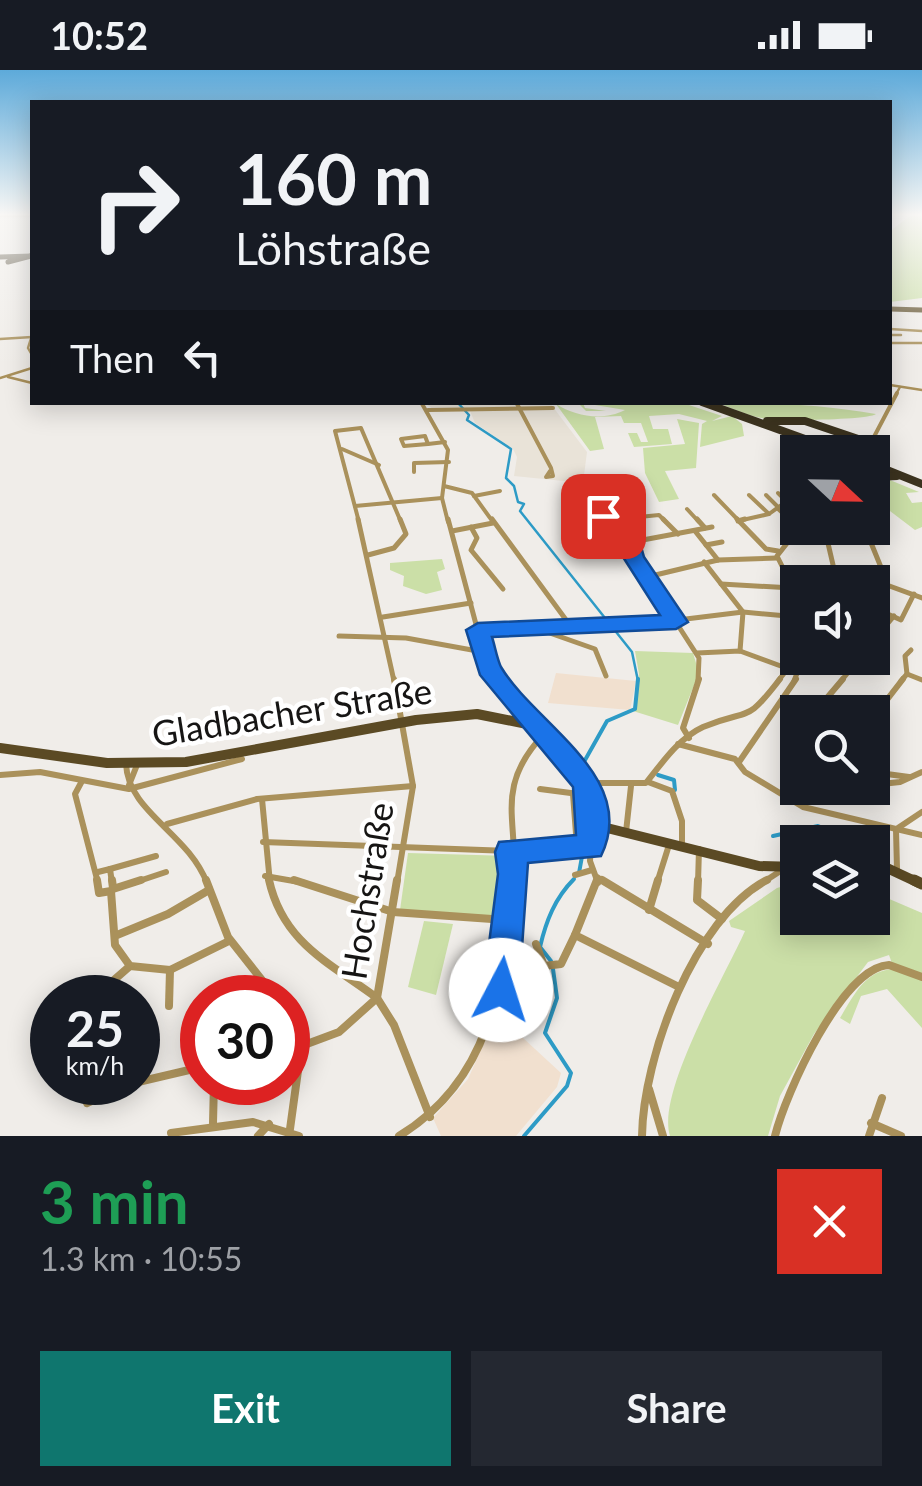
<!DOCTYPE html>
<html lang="en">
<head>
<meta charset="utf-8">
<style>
	:root { --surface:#171b24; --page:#242831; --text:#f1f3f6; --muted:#9ea1a6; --accent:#0f766e }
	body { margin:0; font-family:Lato,sans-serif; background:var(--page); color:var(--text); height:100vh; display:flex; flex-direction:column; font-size:38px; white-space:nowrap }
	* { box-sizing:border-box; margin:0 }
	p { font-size:32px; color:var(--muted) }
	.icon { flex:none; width:55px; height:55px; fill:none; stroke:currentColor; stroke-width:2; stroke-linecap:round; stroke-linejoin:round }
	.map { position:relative; height:1066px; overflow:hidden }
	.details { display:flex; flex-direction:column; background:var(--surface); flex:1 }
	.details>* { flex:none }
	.guide { position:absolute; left:30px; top:30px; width:862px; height:305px; border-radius:0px; box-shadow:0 5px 25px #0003; background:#171b24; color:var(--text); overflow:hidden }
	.needle { width:65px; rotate:112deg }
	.tools { position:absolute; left:780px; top:365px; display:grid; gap:20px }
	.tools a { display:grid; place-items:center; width:110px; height:110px; border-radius:0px; background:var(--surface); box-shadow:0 5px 25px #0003; font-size:50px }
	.speed { position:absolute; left:30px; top:905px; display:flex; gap:20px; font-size:50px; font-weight:700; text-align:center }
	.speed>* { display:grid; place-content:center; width:130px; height:130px; border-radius:50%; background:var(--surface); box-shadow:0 5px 25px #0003; line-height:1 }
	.speed small { font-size:25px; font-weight:400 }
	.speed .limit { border:15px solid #d22; background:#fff; color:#111 }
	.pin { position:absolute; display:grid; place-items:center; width:85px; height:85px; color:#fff; margin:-42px; border-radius:20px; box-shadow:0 5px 15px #0006 }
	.me { position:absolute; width:110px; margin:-55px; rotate:5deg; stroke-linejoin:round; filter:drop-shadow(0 0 8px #0008) }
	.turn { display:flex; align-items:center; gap:35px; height:210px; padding:0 40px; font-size:45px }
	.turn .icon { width:130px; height:130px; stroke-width:2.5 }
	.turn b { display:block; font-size:70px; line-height:85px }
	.then { display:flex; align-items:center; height:95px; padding:0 40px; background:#0003; gap:20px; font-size:38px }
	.round { display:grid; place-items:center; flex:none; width:105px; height:105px; border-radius:0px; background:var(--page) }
	.head { display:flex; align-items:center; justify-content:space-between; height:170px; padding:0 40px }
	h1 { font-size:60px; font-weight:700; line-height:75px; color:#1e9e55 }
	.cta { display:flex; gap:20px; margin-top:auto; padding:20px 40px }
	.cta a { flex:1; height:115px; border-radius:0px; background:var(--accent); color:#fff; font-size:40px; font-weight:700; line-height:115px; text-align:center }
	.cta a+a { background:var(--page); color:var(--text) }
	.status { display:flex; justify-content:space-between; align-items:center; height:70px; padding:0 50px; background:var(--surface); direction:ltr }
	.status svg { height:28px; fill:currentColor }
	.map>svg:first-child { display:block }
</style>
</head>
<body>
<div class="status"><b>10:52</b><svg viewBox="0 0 49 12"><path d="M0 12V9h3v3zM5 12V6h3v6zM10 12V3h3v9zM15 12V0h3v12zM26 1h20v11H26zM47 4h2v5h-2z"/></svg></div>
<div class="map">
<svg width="922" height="1066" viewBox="0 0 922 1066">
	<rect width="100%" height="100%" fill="#f0ede9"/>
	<!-- built -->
	<path fill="#e9e3d8" d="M 425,333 L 550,333 L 587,382 L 583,413 L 514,406 L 517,387 L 513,379 L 475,353 L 470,341 L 434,340 Z"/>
	<!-- education -->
	<g fill="#f1e0cf">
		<path d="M 556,603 L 636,611 L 630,640 L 548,633 Z"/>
		<path d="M 491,957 L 522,967 L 561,1003 L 557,1017 L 516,1066 L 441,1066 L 433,1048 L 468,1009 Z"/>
	</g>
	<!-- green -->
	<g fill="#cbdfa7">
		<path d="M 910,146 L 922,146 L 922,228 L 890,232 L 890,161 Z"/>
		<path d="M 578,333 L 683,333 L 722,346 L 712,351 L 732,346 L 742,354 L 744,366 L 700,377 L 702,354 L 707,351 L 679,344 L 649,346 L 653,359 L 668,359 L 672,374 L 634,377 L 628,363 L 637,363 L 641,372 L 648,372 L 641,353 L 624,353 L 621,346 L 595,347 L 604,379 L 590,381 L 556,334 C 576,347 604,351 625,340 L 583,333 L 585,338 L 606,341 L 586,341 Z"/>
		<path d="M 717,333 C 776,332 817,335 876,344 C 869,350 784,351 769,349 C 752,348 733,338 717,333 Z"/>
		<path d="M 677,349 L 699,353 L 696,398 L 665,401 L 679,429 L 659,432 L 645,403 L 643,378 L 685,374 Z"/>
		<path d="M 885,408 L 919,422 L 906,423 L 912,433 L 922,432 L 922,457 L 915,460 L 886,438 L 875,442 L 874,432 L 880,423 L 873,422 L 873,417 Z"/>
		<path d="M 442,489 L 445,499 L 437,502 L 442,520 L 426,524 L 403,516 L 404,506 L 390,500 L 390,493 Z"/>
		<path d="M 635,581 L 693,583 L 699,603 L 678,655 L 633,641 L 639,604 Z"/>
		<path d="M 408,783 L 510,786 L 512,805 L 504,848 L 400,840 Z"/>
		<path d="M 797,812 L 798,848 L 872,848 L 873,822 L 922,843 L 922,958 L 887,919 L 861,926 L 850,954 L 840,948 C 854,925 865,900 894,899 L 889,885 L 868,892 L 814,964 L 780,1026 L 768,1066 L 670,1066 C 656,1023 725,906 745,861 L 731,857 L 729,851 L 777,818 Z"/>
		<path d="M 424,851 L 453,854 L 436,925 L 408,917 Z"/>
	</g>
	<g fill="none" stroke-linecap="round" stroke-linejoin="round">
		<!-- stream-far1 -->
		<path stroke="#2d9bc6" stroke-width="2.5" d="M 457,332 L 469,345 L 467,350 L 511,379 L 506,408 L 514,416 L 518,432 L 524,434 L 520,441 L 632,582 L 638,611"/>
		<!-- stream -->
		<g stroke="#2d9bc6" stroke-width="4">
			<path d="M 580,699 L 607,651 L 635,639 L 638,609"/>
			<path d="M 658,705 L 674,710 L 675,720"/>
			<path d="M 579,712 L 582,773"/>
			<path d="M 773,766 L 818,756 L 830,761"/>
			<path d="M 579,803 L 583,781"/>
			<path d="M 551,891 L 540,877 C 546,851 555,828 574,809"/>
			<path d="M 524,1066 L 567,1016 L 571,1003 L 545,963 L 557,928 L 553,899"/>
		</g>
		<!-- minor-far4 -->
		<g stroke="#aa915b" stroke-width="2.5">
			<path d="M 0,146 L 32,146"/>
			<path d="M 890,259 L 922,261"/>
			<path d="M 32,265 L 28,278 L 32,285"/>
			<path d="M 890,265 L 901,265"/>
			<path d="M 0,269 L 32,267"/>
			<path d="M 890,273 L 922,273"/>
			<path d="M 8,307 L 32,313"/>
			<path d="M 0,308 L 32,298"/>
			<path d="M 890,315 L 922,320"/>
			<path d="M 895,326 L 900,317"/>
		</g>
		<!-- minor-far3 -->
		<g stroke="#aa915b" stroke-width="4">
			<path d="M 421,332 L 448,380 L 442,428 L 448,452"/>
			<path d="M 516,332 L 551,398 L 553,406 L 546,407 L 550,401"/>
			<path d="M 428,340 L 553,338"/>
			<path d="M 425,366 L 428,374 L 404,376 L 401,369 Z"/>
			<path d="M 428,374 L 445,372"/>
			<path d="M 342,379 L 379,395"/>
			<path d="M 866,382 L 897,323"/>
			<path d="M 414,402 L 414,393 L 449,392"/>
			<path d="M 444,416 L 472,423 L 493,452"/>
			<path d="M 778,423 L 786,431"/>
			<path d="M 714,425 L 740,452"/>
			<path d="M 749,425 L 769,444"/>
			<path d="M 766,425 L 778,437"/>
			<path d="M 474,426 L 500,421"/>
			<path d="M 789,427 L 798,435"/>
			<path d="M 783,434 L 798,449"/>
			<path d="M 355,436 L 442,428"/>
			<path d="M 777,438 L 790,450"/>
			<path d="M 687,439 L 699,452"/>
			<path d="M 603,446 L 612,450 L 602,451 Z"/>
			<path d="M 629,448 L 659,445 L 666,452"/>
			<path d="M 738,451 L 769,444 L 798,423"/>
			<path d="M 359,452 L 335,361 L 361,358 L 401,452"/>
		</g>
		<!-- minor-far2 -->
		<g stroke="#aa915b" stroke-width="5">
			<path d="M 358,449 L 394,611"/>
			<path d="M 448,449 L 486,592 L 501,611"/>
			<path d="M 492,449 L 572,558"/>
			<path d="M 602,449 L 611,449"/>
			<path d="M 663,449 L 678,464"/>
			<path d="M 697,449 L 705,458"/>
			<path d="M 737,449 L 766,479 L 778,481"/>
			<path d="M 612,450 L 629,464 L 634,487 L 699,588 L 698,611"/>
			<path d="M 738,451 L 745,449"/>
			<path d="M 471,457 L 477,468 L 471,480 L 503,519"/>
			<path d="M 452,461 L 493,453"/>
			<path d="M 695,461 L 718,490"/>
			<path d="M 867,463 L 887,512 L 872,520"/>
			<path d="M 827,469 L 837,512"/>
			<path d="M 632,472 L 712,457"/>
			<path d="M 706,475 L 722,472"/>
			<path d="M 368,485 L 394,478 L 406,464 L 400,449"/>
			<path d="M 704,492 L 743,542 L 740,581"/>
			<path d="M 647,507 L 718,490 L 777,488"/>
			<path d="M 721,514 L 792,518"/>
			<path d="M 884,514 L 922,528"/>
			<path d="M 798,528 L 777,486 L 799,458"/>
			<path d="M 872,537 L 901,550 L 914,524"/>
			<path d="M 383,547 L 471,533"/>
			<path d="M 478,560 L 637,555 L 743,542 L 798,547"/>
			<path d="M 544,561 L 595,579 L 606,606"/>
			<path d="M 339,566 L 406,568 L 483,582"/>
			<path d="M 872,572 L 894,546"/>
			<path d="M 697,583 L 740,581 L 789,599"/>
			<path d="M 841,588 L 845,604"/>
			<path d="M 907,604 L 905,586 L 911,580"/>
			<path d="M 778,611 L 798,586"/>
			<path d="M 794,611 L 803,588"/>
			<path d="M 841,611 L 860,588"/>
			<path d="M 901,611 L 907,604 L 922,610"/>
		</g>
		<!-- minor-far1 -->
		<g stroke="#aa915b" stroke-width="6">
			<path d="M 394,609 L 413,716 L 397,813"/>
			<path d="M 499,609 L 535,654"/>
			<path d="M 815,642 L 843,609"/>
			<path d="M 872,649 L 903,609"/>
			<path d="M 798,667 L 798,673"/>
			<path d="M 689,668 L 683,658 L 699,609"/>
			<path d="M 678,674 L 735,689 L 745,702 L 803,737 L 922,765"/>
			<path d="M 739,692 L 796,609"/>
			<path d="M 126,694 C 128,742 188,763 207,813"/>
			<path d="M 872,702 L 909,707"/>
			<path d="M 0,705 L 40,702 L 129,719 L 242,689"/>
			<path d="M 82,711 L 75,724 L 98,813"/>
			<path d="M 648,712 L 672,721 L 682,751 L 682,774"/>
			<path d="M 590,713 L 646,713 C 662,693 679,668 703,657 C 751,637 744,656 780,609"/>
			<path d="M 129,715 L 137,695"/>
			<path d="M 872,715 L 900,712 L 922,702"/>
			<path d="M 540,719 L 586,725"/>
			<path d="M 785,723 L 822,728 L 855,718"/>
			<path d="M 573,724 L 577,777"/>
			<path d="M 262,729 L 270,813"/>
			<path d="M 592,750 L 590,791 L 598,813"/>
			<path d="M 167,754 L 257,729 L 413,716"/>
			<path d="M 898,758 L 922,742"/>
			<path d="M 896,760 L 897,799"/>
			<path d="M 626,762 L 631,716"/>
			<path d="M 263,772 L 510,781 L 590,777"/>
			<path d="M 110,799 L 156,786"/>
			<path d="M 98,802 L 110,799 L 112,813"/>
			<path d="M 575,805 L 592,800"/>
			<path d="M 265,806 L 305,813"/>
			<path d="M 597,807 L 606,813"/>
			<path d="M 133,813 L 166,802"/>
			<path d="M 513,813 C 520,752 492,719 544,664"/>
			<path d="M 657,813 L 669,775"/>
			<path d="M 698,813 L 699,779"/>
			<path d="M 762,813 L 785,798"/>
		</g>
		<!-- minor -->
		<g stroke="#aa915b" stroke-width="8">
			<path d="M 97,810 L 99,823 L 111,821 L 115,875 L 130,896 L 170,900 L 229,871"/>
			<path d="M 112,810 L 113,818"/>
			<path d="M 206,810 L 228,867 L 276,928"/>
			<path d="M 269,810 C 283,873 330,893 377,928 L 339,962 L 288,981"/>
			<path d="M 294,810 L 393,842 L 506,850"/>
			<path d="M 397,810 L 377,928 L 394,955 L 430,1047"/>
			<path d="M 597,810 L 575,865 L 679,917"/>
			<path d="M 602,810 L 708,874"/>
			<path d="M 698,810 L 697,830 L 722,849"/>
			<path d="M 113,819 L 141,810"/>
			<path d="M 649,840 L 658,810"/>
			<path d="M 117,865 L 168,844 L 209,820"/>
			<path d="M 536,874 L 544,896 L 541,911"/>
			<path d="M 544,896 L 561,894 L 575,865"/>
			<path d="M 102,928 L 106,917 L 130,896"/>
			<path d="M 169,936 L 170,900"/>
			<path d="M 288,948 L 301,979 L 290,1059"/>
			<path d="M 138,1012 L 202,997"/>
			<path d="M 649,1019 L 663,1066"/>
			<path d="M 87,1033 L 134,1012"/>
			<path d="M 213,1053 L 214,1012"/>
			<path d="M 871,1053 L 901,1066"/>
			<path d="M 171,1063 L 253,1052 L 299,1066"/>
			<path d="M 258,1066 L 269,1054"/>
			<path d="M 399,1066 C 494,1008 502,911 513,810"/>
			<path d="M 642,1066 C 643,988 694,848 767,810"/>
			<path d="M 775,1066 C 785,1025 842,897 889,895 L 922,907"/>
			<path d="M 869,1066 L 882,1028"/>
		</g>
		<!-- major-far2 -->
		<path stroke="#5b4a24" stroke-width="5" d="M 890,239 L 922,240"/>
		<!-- major-far1 -->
		<g stroke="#5b4a24" stroke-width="10">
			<path d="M 0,678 L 107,693 L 186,692 L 416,650 L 477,644 L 537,656 L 587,714 L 591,747 L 603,757 L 759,796 L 798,797"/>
			<path d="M 872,791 L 919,813"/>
		</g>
		<!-- major -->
		<path stroke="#5b4a24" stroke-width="11" d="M 914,810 L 922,814"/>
		<!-- highway-far1 -->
		<path stroke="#3c331f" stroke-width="5" d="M 0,187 L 31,186 L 8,192"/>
		<!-- highway -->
		<g stroke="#3c331f" stroke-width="8">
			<path d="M 702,332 L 841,382"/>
			<path d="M 767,351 L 805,351 L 870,373"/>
			<path d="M 872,394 L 922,414"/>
			<path d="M 872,414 L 879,407 L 897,406"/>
		</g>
	</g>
	<!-- sky -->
	<linearGradient id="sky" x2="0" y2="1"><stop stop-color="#5daada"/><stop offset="0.49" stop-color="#f8f7f5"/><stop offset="1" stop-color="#f8f7f5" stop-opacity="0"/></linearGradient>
	<rect width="922" height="295" fill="url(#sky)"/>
	<!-- route -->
	<path fill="#1a73e8" stroke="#114b97" stroke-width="2.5" d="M 603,441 L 636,459 L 644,487 L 688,552 L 676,559 L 492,567 C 495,576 497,589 501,597 C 535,654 640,707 601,786 L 528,793 L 519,920 L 514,932 L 501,937 L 488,932 L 483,920 L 498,804 L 495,782 L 499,772 L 576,765 L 573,717 L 480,605 L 466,560 L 478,553 L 660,545 L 623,487 L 619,466 L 593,446 Z"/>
	<g text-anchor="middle" stroke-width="9" stroke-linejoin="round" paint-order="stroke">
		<!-- near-street labels -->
		<g font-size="35" fill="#161514" stroke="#fff">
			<text transform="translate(292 643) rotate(-9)" y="12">Gladbacher Straße</text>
			<text transform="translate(368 821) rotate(-81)" y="12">Hochstraße</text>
		</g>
	</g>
</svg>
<div class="tools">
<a><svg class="needle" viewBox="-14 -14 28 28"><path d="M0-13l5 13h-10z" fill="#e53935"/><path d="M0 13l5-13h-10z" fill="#9ea1a6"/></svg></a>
<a><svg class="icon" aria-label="sound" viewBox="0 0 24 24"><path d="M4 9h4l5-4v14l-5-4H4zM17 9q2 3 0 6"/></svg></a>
<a><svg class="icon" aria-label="search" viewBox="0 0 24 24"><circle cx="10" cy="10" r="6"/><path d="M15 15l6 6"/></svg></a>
<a><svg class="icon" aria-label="layers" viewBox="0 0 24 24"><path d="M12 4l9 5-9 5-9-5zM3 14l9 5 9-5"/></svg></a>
</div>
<div class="speed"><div>25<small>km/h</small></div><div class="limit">30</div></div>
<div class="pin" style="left:603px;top:446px;background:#d93025"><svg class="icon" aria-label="arrive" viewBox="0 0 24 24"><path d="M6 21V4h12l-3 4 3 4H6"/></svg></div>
<svg class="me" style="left:501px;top:920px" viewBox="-20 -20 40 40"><circle r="19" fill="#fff"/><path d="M0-13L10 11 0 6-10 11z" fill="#1a73e8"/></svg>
<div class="guide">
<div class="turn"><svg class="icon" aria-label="right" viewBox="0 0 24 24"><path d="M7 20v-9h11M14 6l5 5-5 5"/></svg><div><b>160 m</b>Löhstraße</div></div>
<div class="then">Then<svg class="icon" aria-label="left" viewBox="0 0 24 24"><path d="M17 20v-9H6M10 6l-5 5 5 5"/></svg></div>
</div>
</div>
<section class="details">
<div class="head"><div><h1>3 min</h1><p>1.3 km · 10:55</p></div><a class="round" style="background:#d93025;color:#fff"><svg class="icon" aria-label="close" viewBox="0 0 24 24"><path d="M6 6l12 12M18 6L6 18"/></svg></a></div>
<div class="cta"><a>Exit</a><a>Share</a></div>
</section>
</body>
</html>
